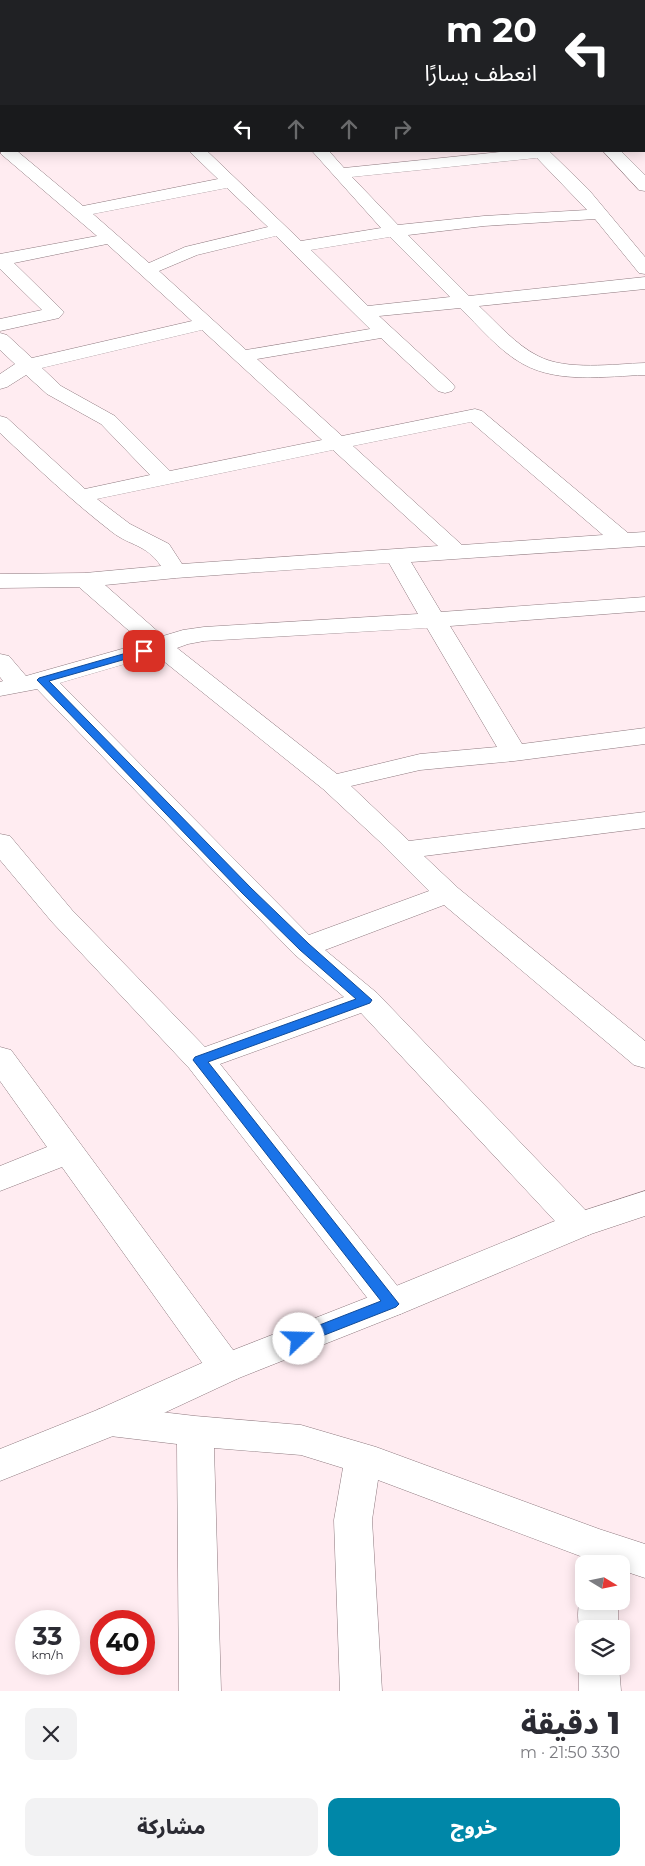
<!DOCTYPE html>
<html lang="ar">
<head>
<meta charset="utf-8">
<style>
	:root { --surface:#fff; --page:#f2f2f3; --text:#2b2b33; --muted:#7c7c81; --accent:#0087a8 }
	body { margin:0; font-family:Montserrat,"Noto Sans Arabic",sans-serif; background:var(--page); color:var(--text); direction:rtl; height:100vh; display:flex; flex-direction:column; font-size:19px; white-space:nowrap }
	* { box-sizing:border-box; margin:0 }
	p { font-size:16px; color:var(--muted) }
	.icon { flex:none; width:28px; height:28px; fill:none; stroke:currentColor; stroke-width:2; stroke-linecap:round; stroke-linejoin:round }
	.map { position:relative; height:1691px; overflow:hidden; direction:ltr }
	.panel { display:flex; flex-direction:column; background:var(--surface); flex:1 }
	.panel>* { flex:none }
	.banner { position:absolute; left:0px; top:0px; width:645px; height:152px; box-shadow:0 2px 12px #0003; direction:rtl; background:#202124; color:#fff; overflow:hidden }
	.needle { width:32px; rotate:100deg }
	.tools { position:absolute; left:575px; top:1555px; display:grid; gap:10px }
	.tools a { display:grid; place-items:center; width:55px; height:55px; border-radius:10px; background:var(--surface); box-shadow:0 2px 12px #0003; font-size:25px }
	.speed { position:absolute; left:15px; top:1610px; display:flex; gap:10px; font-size:25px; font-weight:700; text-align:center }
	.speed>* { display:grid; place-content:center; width:65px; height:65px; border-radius:50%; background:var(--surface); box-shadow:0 2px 12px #0003; line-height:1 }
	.speed small { font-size:12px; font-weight:400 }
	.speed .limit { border:8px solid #d22; background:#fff; color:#111 }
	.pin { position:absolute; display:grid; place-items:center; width:42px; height:42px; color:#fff; margin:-21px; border-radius:10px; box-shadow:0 2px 8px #0006 }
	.me { position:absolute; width:55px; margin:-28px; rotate:69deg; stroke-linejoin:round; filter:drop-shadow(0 0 4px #0008) }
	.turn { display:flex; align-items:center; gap:18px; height:105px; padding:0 25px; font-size:22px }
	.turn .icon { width:65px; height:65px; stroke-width:2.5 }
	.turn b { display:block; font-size:35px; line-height:42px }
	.lanes { display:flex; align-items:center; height:48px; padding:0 25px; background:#0003; justify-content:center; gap:25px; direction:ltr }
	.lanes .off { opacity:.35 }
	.round { display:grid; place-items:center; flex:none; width:52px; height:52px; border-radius:10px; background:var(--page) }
	.headline { display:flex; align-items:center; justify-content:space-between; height:85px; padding:0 25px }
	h1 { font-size:30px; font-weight:800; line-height:38px }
	.action { display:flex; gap:10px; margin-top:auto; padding:10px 25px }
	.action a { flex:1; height:58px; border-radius:10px; background:var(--accent); color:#fff; font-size:20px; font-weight:800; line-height:58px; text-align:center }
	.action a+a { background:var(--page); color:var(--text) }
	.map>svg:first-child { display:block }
</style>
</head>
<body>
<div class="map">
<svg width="645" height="1691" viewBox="0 0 645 1691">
	<rect width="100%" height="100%" fill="#ffecf1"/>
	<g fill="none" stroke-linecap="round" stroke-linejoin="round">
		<!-- street casing -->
		<g stroke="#8e797f" stroke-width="1">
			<g id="street">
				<path d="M 411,0 L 426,0 L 427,1 L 412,1 Z"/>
				<rect x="0" y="11" width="1" height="8"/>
				<rect x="644" y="84" width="1" height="10"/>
				<path d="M 1,148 L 1,151 L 17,151 L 83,206 L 218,179 L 189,151 L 207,151 L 301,241 L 381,228 L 312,151 L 329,151 L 344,168 L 510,151 L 549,151 L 589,190 L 645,257 L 645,274 L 639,273 L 595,219 L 484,226 L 408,235 L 469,296 L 645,277 L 645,289 L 479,306 C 497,323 516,345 538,356 C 566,371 614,364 645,363 L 645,375 C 606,376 559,384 523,364 C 499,351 479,326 460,308 L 379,316 L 452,383 L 455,387 L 452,391 L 445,393 L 438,391 L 381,338 L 257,359 L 342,436 L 475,409 L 482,411 L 628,533 L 645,532 L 645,546 L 411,562 L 441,612 L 645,597 L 645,611 L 450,626 L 522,744 L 645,728 L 645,744 L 514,761 L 420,770 L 351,786 L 409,841 L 645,812 L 645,828 L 424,856 L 458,888 L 645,1041 L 645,1068 L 634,1065 L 444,905 L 325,950 L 377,993 L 591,1216 L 596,1225 L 591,1234 L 579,1238 L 567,1234 L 361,1013 L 220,1064 L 403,1293 L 408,1303 L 403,1313 L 391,1317 L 379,1313 L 189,1068 L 52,922 L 0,860 L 0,834 L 10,836 L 72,910 L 205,1047 L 344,997 L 294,954 L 37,689 L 0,696 L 0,682 L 3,681 L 0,677 L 0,654 L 9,656 L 26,676 L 143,643 L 79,587 L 0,588 L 0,574 L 85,573 L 161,566 C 146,544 130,546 112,532 C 72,501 36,467 0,433 L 0,416 L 7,418 L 85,489 L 150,475 L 101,424 L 47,394 L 26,375 L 7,387 L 0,389 L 0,374 L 15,364 L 0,350 L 0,333 L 7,335 L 32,358 L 192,321 L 107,244 L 14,263 L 64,312 L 59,318 L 0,331 L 0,319 L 42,310 L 0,269 L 0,254 L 97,236 L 1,154 ZM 537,158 L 587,210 L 484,216 L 398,225 L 352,177 ZM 227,188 L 268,227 L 185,247 L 149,263 L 93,214 ZM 276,236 L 370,329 L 246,350 L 159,271 L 197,255 ZM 390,237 L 450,297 L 368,306 L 311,250 ZM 202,330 L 322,440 L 170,471 L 115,416 L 61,386 L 42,368 ZM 471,422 L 603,535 L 462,545 L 353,446 ZM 333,450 L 438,546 L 182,564 L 169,544 L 130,524 L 97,499 ZM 389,563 L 418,614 L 204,627 L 183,630 L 163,636 L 105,585 L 176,578 ZM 427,628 L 497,747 L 420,754 L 337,774 L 177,648 L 188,644 L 204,641 ZM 156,655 L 323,789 L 379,841 L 429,891 L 309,935 L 60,683 Z"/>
				<path d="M 603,151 L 621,151 L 645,175 L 645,191 L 639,190 Z"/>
				<path d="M 0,1047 L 11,1050 L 239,1358 L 244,1368 L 239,1378 L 226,1382 L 213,1378 L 62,1167 L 0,1191 L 0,1166 L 47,1147 L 0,1081 Z"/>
				<path d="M 110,1406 L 195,1416 L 301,1425 L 376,1447 L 599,1529 L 645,1544 L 645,1578 L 621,1570 L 621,1564 L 596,1562 L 378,1480 L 372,1520 L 382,1691 L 340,1691 L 334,1520 L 343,1468 L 301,1455 L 214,1448 L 221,1691 L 179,1691 L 177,1444 L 110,1436 L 97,1432 L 92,1421 L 97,1410 Z"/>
				<path d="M 584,1589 L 584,1601 L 618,1601 L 618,1629 L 584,1629 L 584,1642 C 576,1624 576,1606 584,1589 Z"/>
				<path d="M 584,1655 L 584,1666 L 619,1666 L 621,1691 L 579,1691 L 579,1666 Z"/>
			</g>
		</g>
		<!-- secondary casing -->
		<g stroke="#8e797f" stroke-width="1">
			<path id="secondary" d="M 645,1191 L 645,1216 L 591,1234 L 403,1313 L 239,1378 L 123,1432 L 0,1481 L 0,1449 L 97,1410 L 213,1358 L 379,1293 L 567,1216 Z"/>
		</g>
		<!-- street -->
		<use href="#street" fill="#fff" fill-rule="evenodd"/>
		<!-- secondary -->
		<use href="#secondary" fill="#fff" fill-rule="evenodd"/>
	</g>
	<!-- route -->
	<path fill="#1a73e8" stroke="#114b97" d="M 144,648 L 147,649 L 147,653 L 49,681 L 251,888 L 309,944 L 372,1000 L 370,1003 L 208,1062 L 399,1304 L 396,1307 L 299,1345 L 294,1343 L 292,1339 L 294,1335 L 381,1301 L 193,1060 L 195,1057 L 356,999 L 300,950 L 242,893 L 37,680 L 39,678 Z"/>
</svg>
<div class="tools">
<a><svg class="needle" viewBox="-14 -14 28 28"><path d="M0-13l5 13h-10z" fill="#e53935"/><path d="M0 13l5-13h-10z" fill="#7c7c81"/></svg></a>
<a><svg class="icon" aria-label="layers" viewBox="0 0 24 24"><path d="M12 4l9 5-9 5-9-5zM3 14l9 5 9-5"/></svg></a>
</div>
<div class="speed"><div>33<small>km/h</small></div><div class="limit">40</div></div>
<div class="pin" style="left:144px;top:651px;background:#d93025"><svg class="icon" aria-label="arrive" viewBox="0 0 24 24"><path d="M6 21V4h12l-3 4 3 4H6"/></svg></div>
<svg class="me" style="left:299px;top:1339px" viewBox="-20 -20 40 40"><circle r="19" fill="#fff"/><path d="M0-13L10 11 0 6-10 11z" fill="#1a73e8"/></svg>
<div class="banner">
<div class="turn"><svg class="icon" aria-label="left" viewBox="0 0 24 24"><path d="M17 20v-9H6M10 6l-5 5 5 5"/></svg><div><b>20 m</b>انعطف يسارًا</div></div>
<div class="lanes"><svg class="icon" aria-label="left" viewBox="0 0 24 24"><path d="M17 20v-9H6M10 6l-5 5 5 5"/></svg><svg class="icon off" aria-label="ahead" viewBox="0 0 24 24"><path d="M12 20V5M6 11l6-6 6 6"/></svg><svg class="icon off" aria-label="ahead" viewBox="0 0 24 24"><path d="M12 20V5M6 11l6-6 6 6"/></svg><svg class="icon off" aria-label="right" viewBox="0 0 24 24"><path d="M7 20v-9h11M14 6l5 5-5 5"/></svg></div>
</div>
</div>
<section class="panel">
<div class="headline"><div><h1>1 دقيقة</h1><p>330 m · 21:50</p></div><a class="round"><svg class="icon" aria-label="close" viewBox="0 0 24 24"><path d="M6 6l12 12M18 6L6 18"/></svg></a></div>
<div class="action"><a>خروج</a><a>مشاركة</a></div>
</section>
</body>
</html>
